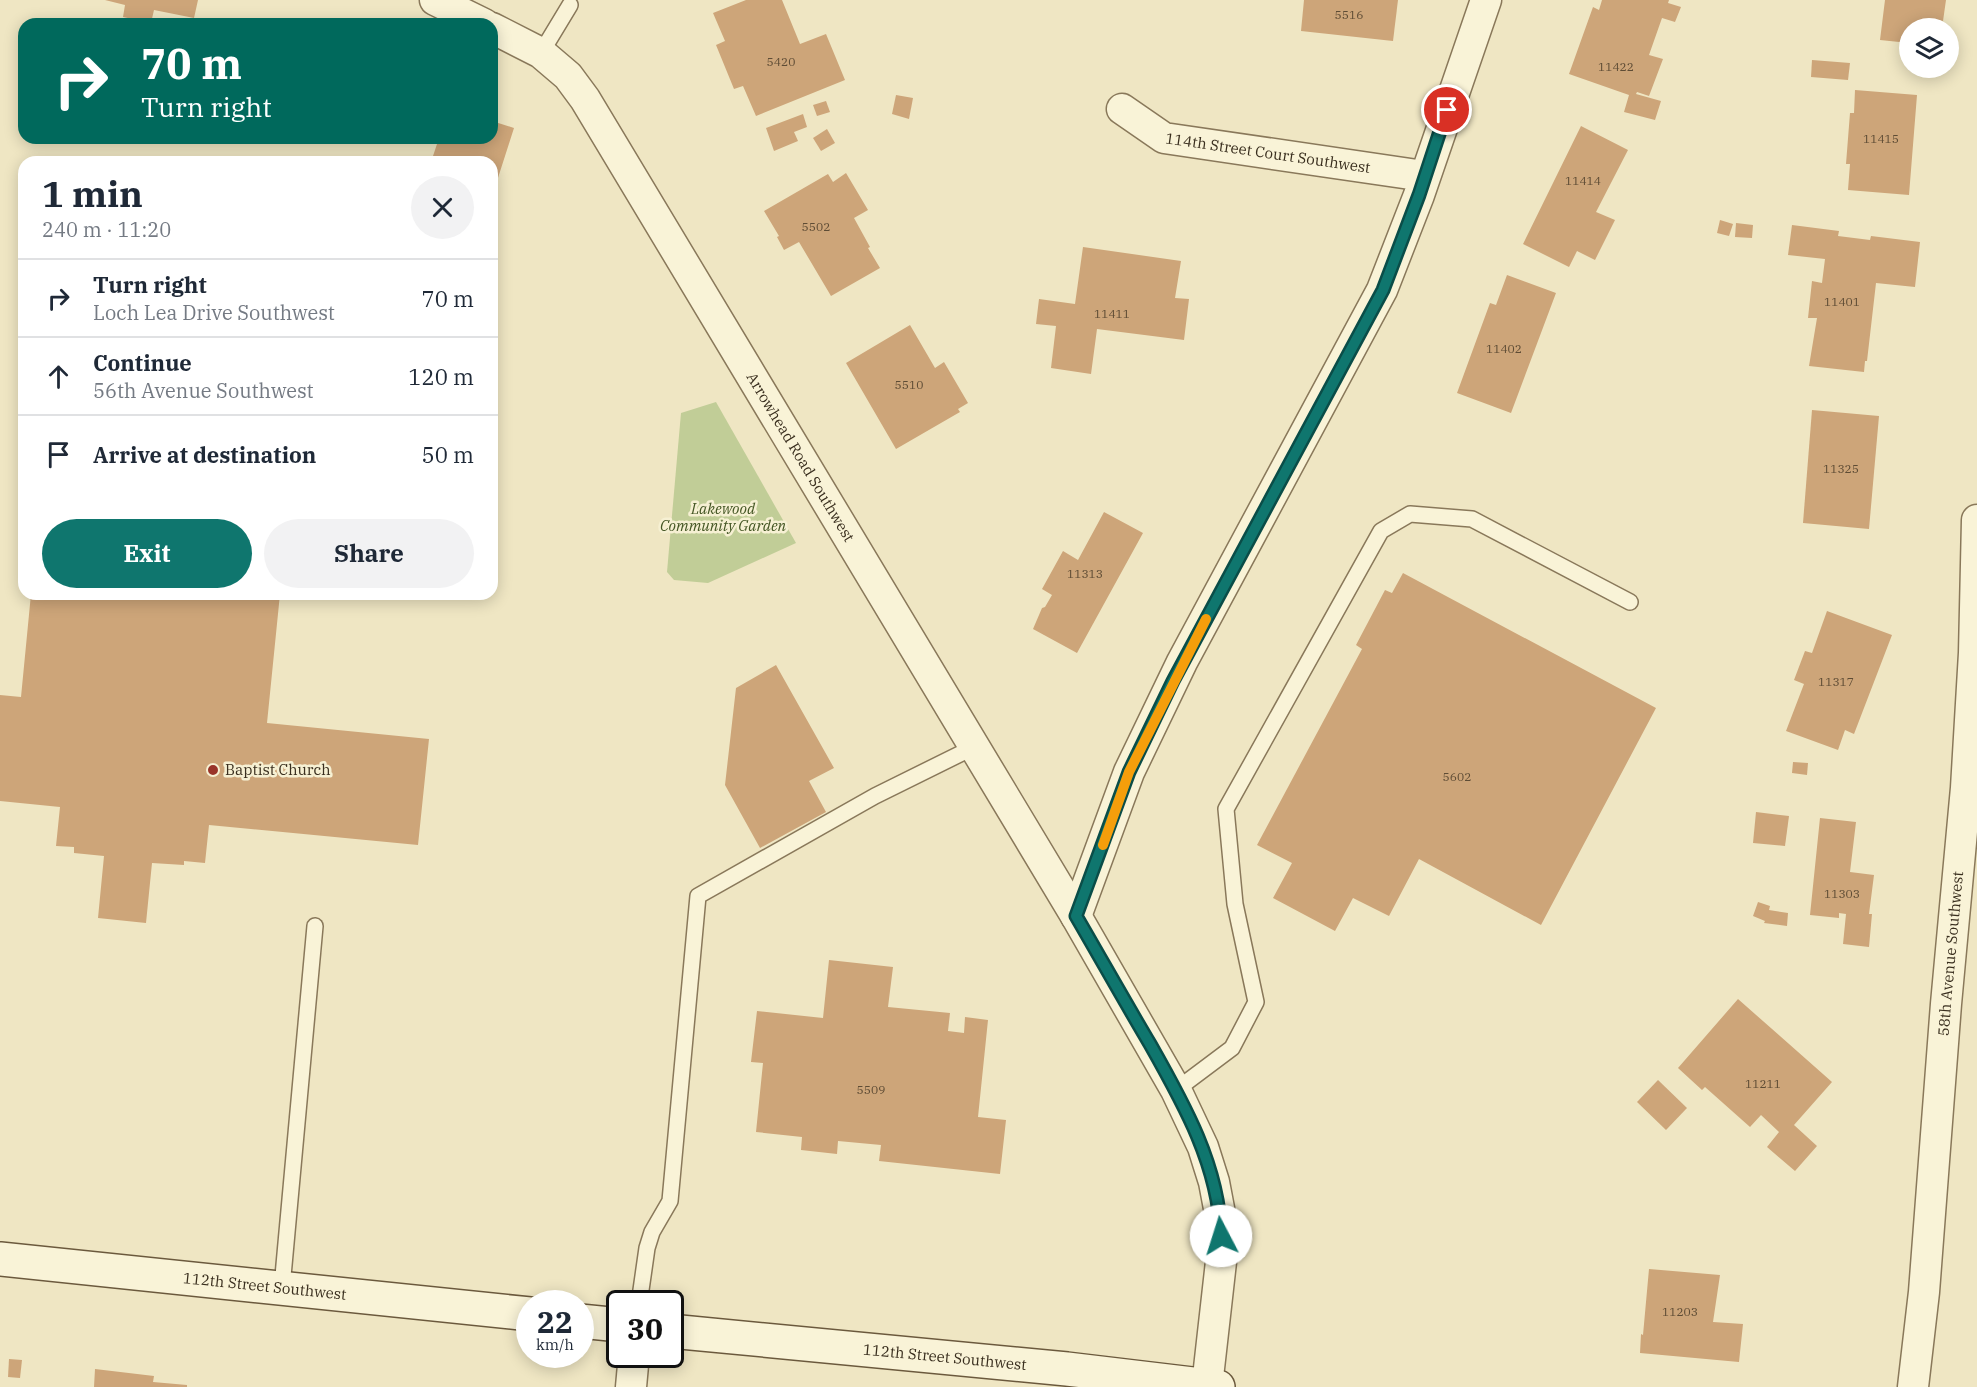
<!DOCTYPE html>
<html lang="en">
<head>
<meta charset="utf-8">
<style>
	:root { --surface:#fff; --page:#f2f2f3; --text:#1f2937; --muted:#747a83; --line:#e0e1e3; --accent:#0f766e }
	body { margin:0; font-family:"IBM Plex Serif",serif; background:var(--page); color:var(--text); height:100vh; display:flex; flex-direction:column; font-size:22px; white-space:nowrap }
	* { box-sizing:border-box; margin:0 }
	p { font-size:20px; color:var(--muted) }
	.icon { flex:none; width:33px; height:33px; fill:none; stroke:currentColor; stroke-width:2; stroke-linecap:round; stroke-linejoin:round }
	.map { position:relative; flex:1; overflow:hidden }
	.sheet { position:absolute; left:18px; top:156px; width:480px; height:444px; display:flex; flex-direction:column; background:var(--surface); border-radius:18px; box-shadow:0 3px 15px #0003 }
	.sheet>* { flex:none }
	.guide { position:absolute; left:18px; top:18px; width:480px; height:126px; border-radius:18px; box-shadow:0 3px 15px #0003; background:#00695c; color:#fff; overflow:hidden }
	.controls { position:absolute; left:1899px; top:18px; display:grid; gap:12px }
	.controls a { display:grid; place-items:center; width:60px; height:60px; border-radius:50%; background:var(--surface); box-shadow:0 3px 15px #0003; font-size:30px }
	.speed { position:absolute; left:516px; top:1290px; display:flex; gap:12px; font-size:30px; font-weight:700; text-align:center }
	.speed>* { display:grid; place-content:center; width:78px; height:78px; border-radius:50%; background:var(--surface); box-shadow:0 3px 15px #0003; line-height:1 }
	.speed small { font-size:15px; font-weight:400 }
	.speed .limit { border:3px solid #111; border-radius:9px; background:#fff; color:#111 }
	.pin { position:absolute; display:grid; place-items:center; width:51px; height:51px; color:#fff; margin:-26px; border:3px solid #fff; border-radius:50%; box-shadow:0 2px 6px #0007 }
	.me { position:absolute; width:66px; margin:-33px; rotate:355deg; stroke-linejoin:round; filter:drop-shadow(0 0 4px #0008) }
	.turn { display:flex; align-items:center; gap:21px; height:126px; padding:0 24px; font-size:27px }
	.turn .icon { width:78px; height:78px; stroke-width:2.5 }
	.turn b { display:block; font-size:42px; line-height:51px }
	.round { display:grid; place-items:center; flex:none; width:63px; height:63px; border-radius:32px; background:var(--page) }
	.overview { display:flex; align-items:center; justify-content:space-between; height:102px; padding:0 24px }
	h1 { font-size:36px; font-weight:700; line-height:45px }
	.button { display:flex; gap:12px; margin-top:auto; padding:12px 24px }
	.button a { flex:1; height:69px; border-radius:36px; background:var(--accent); color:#fff; font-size:24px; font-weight:700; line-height:69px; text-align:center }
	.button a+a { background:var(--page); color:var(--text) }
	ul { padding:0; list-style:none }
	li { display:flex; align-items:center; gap:18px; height:78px; padding:0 24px; border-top:2px solid var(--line) }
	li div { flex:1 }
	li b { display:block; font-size:22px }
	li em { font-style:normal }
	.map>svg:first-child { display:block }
</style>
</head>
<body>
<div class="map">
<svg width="1977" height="1387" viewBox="0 0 1977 1387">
	<rect width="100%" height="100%" fill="#efe6c3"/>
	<!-- green -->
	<path fill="#c1cd97" d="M 716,402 L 796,543 L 708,583 L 674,580 L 667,572 L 681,413 Z"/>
	<!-- building -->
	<g fill="#cda579">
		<path d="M 105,0 L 198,0 L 194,18 L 154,10 L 151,23 L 123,17 L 125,5 Z"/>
		<path d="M 746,0 L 782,0 L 800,44 L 826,34 L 845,80 L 756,116 L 743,86 L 734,89 L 716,45 L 725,41 L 713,13 Z"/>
		<path d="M 1304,0 L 1398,0 L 1393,41 L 1301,31 Z"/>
		<path d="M 1602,0 L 1669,0 L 1668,3 L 1681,7 L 1675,22 L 1662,18 L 1649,55 L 1663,59 L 1649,96 L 1637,92 L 1636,94 L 1661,101 L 1655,120 L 1624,112 L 1629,95 L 1569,74 L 1593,7 L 1599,10 Z"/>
		<path d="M 1885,0 L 1946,0 L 1943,21 L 1936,20 L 1936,28 L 1910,28 L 1909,43 L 1880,40 Z"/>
		<path d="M 1812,60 L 1850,63 L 1848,80 L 1811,77 Z"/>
		<path d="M 1855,90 L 1917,95 L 1909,195 L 1848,190 L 1850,164 L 1846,164 L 1850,113 L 1854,113 Z"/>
		<path d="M 896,95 L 913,98 L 909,119 L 892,114 Z"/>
		<path d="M 826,101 L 830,112 L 817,116 L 813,105 Z"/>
		<path d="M 803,114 L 807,127 L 794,132 L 798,141 L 774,151 L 766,128 Z"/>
		<path d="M 492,121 L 514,128 L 496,184 L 492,182 L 492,162 L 431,162 L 439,138 L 492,138 Z"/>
		<path d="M 1581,126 L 1628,150 L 1596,212 L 1615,220 L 1595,260 L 1577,251 L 1569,267 L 1523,244 Z"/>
		<path d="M 827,129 L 835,143 L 821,151 L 813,138 Z"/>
		<path d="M 846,173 L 868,210 L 854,218 L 870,247 L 868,248 L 880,268 L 831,296 L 799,242 L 784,250 L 777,237 L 779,236 L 764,211 L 828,174 L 833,182 Z"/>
		<path d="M 1720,220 L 1733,224 L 1729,236 L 1717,233 Z"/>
		<path d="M 1736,223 L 1753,225 L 1752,238 L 1735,237 Z"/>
		<path d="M 1792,225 L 1839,231 L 1838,236 L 1870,240 L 1871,236 L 1920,242 L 1915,287 L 1876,283 L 1867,361 L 1865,361 L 1864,372 L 1809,366 L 1817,318 L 1808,318 L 1812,281 L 1822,283 L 1825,259 L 1788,255 Z"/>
		<path d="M 1083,247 L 1181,261 L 1175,298 L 1189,299 L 1184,340 L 1097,329 L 1091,374 L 1051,368 L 1056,326 L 1036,324 L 1039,299 L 1075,304 Z"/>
		<path d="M 1507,275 L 1556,293 L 1511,413 L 1457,393 L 1490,303 L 1496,305 Z"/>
		<path d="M 910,325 L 935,368 L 944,362 L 968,403 L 958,409 L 960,412 L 896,449 L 846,363 Z"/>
		<path d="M 1812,410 L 1879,416 L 1869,529 L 1803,523 Z"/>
		<path d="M 1104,512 L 1143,533 L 1077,653 L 1033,629 L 1042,608 L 1045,607 L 1052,595 L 1042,589 L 1063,551 L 1078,560 Z"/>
		<path d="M 1403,573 L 1656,708 L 1541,925 L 1419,859 L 1389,916 L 1353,898 L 1335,931 L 1273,898 L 1292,863 L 1257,845 L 1362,649 L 1356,645 L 1385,590 L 1392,593 Z"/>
		<path d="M 31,594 L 280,594 L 267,723 L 429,739 L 418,845 L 209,825 L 205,863 L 184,861 L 184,865 L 152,863 L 146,923 L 98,918 L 104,856 L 74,853 L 74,847 L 56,846 L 60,807 L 0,801 L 0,695 L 21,697 Z"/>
		<path d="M 1827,611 L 1892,635 L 1854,734 L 1845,730 L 1838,750 L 1786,731 L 1804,684 L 1794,680 L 1805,651 L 1812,653 Z"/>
		<path d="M 776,665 L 834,768 L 809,781 L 826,812 L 760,848 L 725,785 L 736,688 Z"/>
		<path d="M 1793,762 L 1808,763 L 1807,775 L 1792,773 Z"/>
		<path d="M 1756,812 L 1789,816 L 1785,846 L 1753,843 Z"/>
		<path d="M 1820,818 L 1856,822 L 1850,872 L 1874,875 L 1869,914 L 1872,914 L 1869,947 L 1843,944 L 1846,914 L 1839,913 L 1839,918 L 1810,915 Z"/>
		<path d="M 1758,902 L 1770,906 L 1769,910 L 1788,913 L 1787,926 L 1764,923 L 1765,921 L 1753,916 Z"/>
		<path d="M 829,960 L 893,967 L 888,1007 L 950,1013 L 948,1031 L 964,1033 L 965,1017 L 988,1020 L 978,1117 L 1006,1120 L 1000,1174 L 879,1161 L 881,1145 L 838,1141 L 837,1154 L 801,1150 L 802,1137 L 756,1132 L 763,1063 L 751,1062 L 757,1011 L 823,1018 Z"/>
		<path d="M 1738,999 L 1832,1082 L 1794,1125 L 1817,1146 L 1795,1171 L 1767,1147 L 1779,1132 L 1761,1115 L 1750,1127 L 1705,1087 L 1702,1090 L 1678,1068 Z"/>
		<path d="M 1658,1080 L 1687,1108 L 1666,1130 L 1637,1102 Z"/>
		<path d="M 1649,1269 L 1720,1275 L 1713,1322 L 1743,1324 L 1739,1362 L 1640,1353 L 1641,1334 L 1643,1335 Z"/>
		<path d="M 9,1359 L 22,1360 L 20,1378 L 8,1377 Z"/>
		<path d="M 95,1369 L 154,1376 L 153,1382 L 187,1385 L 187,1387 L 94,1387 Z"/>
	</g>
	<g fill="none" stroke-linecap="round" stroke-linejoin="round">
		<!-- lane casing -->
		<g stroke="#89785a" stroke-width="18">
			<g id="lane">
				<path d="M 541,53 L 570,5"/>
				<path d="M 1176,1090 L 1232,1048 L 1256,1002 L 1235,904 L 1226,809 L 1381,531 L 1410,514 L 1472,519 L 1630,602"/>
				<path d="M 282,1287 L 315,926"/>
				<path d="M 639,1304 L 647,1248 L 652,1232 L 670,1201 L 698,896 L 875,796 L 974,747"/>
			</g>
		</g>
		<!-- street casing -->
		<g stroke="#89785a" stroke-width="33">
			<g id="street">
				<path d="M 435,0 L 484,24"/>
				<path id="s1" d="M 492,28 L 541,53 L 568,76 L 585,99 L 1076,916 L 1176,1090 L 1203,1147 L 1214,1182 L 1221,1219 L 1222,1253 L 1207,1386"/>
				<path id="s2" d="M 1122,109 L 1164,138 L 1424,176"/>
				<path d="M 1076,916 L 1129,772 L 1182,662 L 1382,290 L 1419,195 L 1486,0"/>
				<path d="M 631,1387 L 634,1354"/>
				<path id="s3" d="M 1913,1387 L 1924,1292 L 1946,1004 L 1966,788 L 1974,653 L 1977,520"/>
			</g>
		</g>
		<!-- secondary casing -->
		<g stroke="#6b593d" stroke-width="36">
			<g id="secondary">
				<path id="s4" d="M 0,1259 L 530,1314"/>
				<path d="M 580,1321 L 620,1325"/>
				<path id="s5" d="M 670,1331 L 1067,1369 L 1218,1387"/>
			</g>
		</g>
		<!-- lane -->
		<use href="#lane" stroke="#f9f3d7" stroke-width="15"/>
		<!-- street -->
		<use href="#street" stroke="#f9f3d7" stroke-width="30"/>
		<!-- secondary -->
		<use href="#secondary" stroke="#f9f3d7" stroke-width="33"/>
	</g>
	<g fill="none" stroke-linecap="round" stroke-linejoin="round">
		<!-- route casing -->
		<g stroke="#0a4d48" stroke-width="15">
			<path id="route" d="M 1221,1236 C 1219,1166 1184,1104 1150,1044 C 1125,1002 1101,959 1076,916 L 1129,772 L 1173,681 L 1383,290 L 1419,195 L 1447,110"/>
		</g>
		<!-- route -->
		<use href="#route" stroke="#0f766e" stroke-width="10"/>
		<!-- slow -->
		<path stroke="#f59e0b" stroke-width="10" d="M 1103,845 L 1129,772 L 1206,619"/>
	</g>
	<!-- markers -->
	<circle fill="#993429" stroke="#f6f0d3" stroke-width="2" cx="213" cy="770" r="6"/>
	<g text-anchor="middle" stroke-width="5" stroke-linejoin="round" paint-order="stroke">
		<!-- number labels -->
		<g font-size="12" fill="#5e4c35">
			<text x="1349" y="19">5516</text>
			<text x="781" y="66">5420</text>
			<text x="1616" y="71">11422</text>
			<text x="1881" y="143">11415</text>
			<text x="1583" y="185">11414</text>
			<text x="816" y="231">5502</text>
			<text x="1842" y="306">11401</text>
			<text x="1112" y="318">11411</text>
			<text x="1504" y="353">11402</text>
			<text x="909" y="389">5510</text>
			<text x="1841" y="473">11325</text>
			<text x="1085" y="578">11313</text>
			<text x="1836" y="686">11317</text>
			<text x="1457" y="781">5602</text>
			<text x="1842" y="898">11303</text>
			<text x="1763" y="1088">11211</text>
			<text x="871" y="1094">5509</text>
			<text x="1680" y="1316">11203</text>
		</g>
		<!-- street labels -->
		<g font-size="15" fill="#392e1e" stroke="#f6f0d3">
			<text dy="5" stroke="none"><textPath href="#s2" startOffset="156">114th Street Court Southwest</textPath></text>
			<text dy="5" stroke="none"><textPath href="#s1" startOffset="537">Arrowhead Road Southwest</textPath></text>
			<text dy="5" stroke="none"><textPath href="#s3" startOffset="435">58th Avenue Southwest</textPath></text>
			<text dy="5" stroke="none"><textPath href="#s4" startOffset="266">112th Street Southwest</textPath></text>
			<text dy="5" stroke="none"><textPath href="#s5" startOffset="276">112th Street Southwest</textPath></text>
		</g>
		<!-- park labels -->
		<g font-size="15" font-style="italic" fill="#445624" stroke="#f6f0d3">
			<text x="723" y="514">Lakewood<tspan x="723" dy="17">Community Garden</tspan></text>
		</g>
		<!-- poi labels -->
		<g font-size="15" fill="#392e1e" stroke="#f6f0d3" text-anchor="start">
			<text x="225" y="775">Baptist Church</text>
		</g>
	</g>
</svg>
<div class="controls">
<a><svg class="icon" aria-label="layers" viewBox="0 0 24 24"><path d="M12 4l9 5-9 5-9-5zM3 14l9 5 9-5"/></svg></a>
</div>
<div class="speed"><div>22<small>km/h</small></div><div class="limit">30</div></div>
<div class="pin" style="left:1447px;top:110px;background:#d93025"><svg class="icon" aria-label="arrive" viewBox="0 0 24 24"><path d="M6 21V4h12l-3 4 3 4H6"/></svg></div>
<svg class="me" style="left:1221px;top:1236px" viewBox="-20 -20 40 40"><circle r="19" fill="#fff"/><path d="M0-13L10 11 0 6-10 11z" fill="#0f766e"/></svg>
<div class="guide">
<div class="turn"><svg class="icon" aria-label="right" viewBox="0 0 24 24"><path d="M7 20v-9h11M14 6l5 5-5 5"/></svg><div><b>70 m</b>Turn right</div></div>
</div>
<section class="sheet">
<div class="overview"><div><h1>1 min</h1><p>240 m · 11:20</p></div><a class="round"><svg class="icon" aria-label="close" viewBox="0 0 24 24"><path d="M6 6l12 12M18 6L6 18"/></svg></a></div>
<ul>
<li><svg class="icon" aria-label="right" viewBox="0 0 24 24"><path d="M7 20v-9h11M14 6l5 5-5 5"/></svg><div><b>Turn right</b><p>Loch Lea Drive Southwest</p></div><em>70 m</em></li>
<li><svg class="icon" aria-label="ahead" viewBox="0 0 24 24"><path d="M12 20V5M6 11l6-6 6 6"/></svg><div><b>Continue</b><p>56th Avenue Southwest</p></div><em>120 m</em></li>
<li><svg class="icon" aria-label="arrive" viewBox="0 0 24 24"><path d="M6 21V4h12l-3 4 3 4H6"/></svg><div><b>Arrive at destination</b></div><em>50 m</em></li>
</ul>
<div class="button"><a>Exit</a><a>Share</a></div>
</section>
</div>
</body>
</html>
